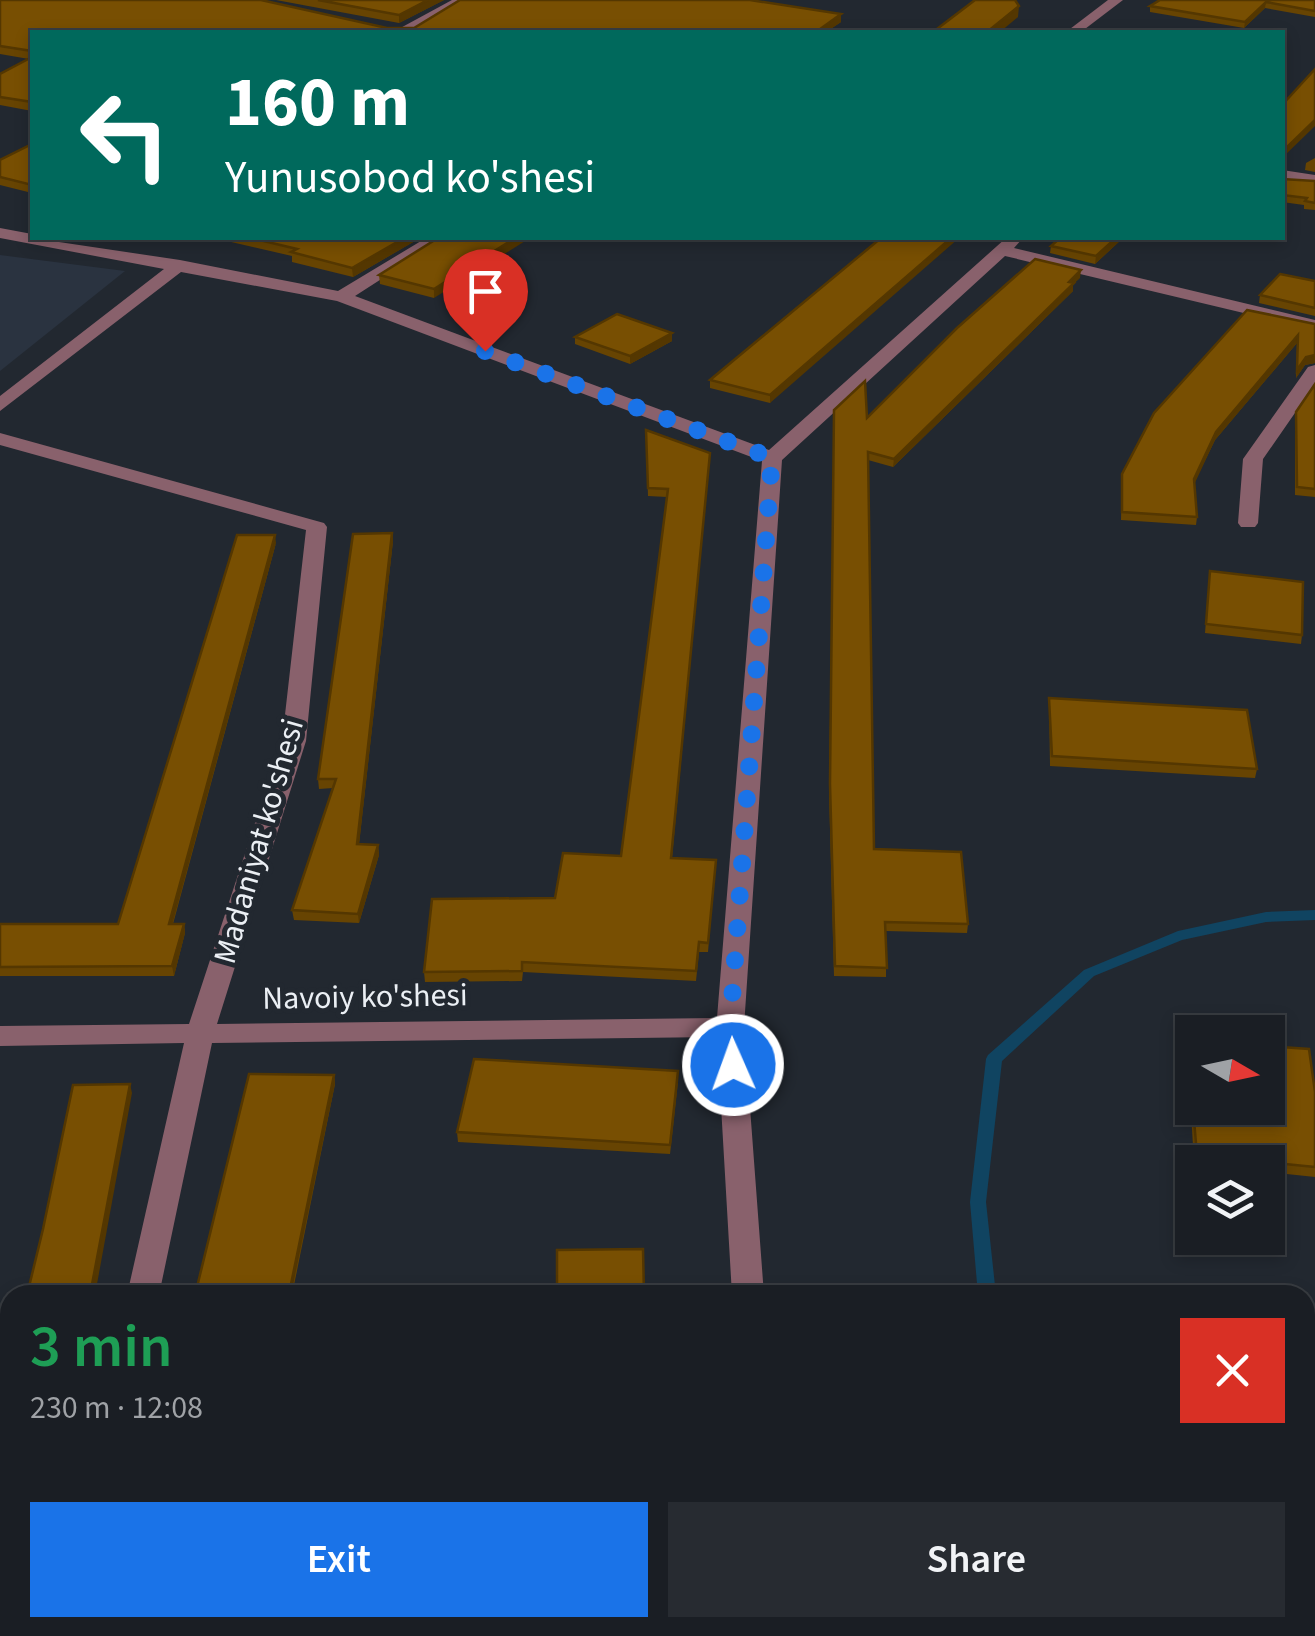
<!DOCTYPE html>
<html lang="en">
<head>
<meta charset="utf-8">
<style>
	:root { --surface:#1a1e24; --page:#272b31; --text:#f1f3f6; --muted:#9fa2a6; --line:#383c41; --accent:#1a73e8 }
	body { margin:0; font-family:"Source Sans 3",sans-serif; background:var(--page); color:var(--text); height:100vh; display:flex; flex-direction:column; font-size:38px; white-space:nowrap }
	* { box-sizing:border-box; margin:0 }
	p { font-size:32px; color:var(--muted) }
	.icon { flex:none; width:55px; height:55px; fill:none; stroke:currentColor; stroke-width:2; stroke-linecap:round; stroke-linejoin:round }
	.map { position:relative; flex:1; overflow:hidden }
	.panel { position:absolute; left:0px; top:1285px; width:1315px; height:352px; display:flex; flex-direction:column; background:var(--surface); border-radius:30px 30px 0 0; box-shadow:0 5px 15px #0003,0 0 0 2px var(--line) }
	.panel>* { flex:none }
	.banner { position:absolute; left:30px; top:30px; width:1255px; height:210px; border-radius:0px; box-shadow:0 5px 15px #0003,0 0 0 2px var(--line); background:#00695c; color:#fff; overflow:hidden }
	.needle { width:65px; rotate:99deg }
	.buttons { position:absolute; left:1175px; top:1015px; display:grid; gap:20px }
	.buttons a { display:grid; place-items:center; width:110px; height:110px; border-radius:0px; background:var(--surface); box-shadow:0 5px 15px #0003,0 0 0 2px var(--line); font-size:50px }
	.pin { position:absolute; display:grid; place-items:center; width:85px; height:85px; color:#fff; margin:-102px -42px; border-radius:50% 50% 50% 0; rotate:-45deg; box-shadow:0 0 10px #0007 }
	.pin .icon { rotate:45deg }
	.me { position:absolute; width:110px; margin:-55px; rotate:358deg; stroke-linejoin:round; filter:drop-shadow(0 0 8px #0008) }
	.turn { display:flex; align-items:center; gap:35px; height:210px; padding:0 30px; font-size:45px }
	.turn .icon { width:130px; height:130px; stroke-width:2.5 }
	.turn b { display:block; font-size:70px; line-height:85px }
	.round { display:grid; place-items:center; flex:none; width:105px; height:105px; border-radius:0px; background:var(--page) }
	.overview { display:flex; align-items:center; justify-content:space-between; height:170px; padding:0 30px }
	h1 { font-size:60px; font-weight:600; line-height:75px; color:#1e9e55 }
	.button { display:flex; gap:20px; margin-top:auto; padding:20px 30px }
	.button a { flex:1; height:115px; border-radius:0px; background:var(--accent); color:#fff; font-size:40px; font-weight:600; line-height:115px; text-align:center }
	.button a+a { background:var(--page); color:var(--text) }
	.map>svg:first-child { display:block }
</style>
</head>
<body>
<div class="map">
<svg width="1315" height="1636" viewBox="0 0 1315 1636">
	<rect width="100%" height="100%" fill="#222830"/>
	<!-- built -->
	<path fill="#2a3340" d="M 0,255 L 125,271 L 0,371 Z"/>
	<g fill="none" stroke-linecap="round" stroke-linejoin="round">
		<!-- stream -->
		<g fill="#104461" fill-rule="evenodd">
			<path d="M 1315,910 L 1315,920 L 1266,922 L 1182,940 L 1094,976 L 1002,1061 L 986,1202 L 996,1295 L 978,1295 L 970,1202 L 986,1059 L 988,1055 L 1084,970 L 1178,931 L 1266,912 Z"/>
			<path d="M 1012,1628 L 1032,1628 L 1033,1636 L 1013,1636 Z"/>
		</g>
		<!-- street -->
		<g fill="#89616c" fill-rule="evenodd">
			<path d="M 452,0 L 469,0 L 409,32 L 393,32 Z"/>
			<path d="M 1108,0 L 1123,0 L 1081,32 L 1066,32 Z"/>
			<path d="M 1282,170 L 1315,175 L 1315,185 L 1282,180 Z"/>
			<path d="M 0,228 L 32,234 L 32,238 L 180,260 L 338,291 L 426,238 L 445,238 L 355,296 L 769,450 L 1006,238 L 1023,238 L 1014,248 L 1315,320 L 1315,330 L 1005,256 L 782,460 L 744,1027 L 764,1295 L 732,1295 L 717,1037 L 212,1043 L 159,1295 L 127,1295 L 184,1043 L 0,1046 L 0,1026 L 189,1024 L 282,741 L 306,530 L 0,445 L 0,433 L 324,523 L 327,527 L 306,741 L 217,1024 L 717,1018 L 762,461 L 337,301 L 181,272 L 0,411 L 0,396 L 164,269 L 0,238 Z"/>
			<path d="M 1315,365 L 1315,384 L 1263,459 L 1258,523 L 1255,527 L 1241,527 L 1238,523 L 1243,459 L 1308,367 Z"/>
			<path d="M 1305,1541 L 1315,1543 L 1315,1573 L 1305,1571 Z"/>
			<path d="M 45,1628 L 81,1628 L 79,1636 L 43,1636 Z"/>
			<path d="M 751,1628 L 787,1628 L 788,1636 L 752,1636 Z"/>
		</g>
	</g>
	<!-- wall -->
	<g fill="#674402">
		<path d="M 0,0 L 387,28 L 841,22 L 826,32 L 32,32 L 32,111 L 0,105 L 0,74 L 29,59 L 0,54 Z"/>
		<path d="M 276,0 L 444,0 L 399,23 Z"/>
		<path d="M 1315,0 L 1315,17 L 1265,8 L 1244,28 L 1150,12 L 1150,6 Z"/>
		<path d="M 32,144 L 32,193 L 0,185 L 0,160 Z"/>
		<path d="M 1315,158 L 1315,172 L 1305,170 L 1306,163 Z"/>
		<path d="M 1282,179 L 1315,181 L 1315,210 L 1304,209 L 1304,205 L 1282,202 Z"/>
		<path d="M 214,238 L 420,238 L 353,277 L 292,262 L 292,256 Z"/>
		<path d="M 438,238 L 434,298 L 380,284 L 379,275 Z"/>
		<path d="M 881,238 L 770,403 L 710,388 L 710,380 Z"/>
		<path d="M 1060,238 L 1123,238 L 1095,264 L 1050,253 L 1051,246 Z"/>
		<path d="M 1080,278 L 1073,284 L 1073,291 L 893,467 L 868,460 L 874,849 L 968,924 L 967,933 L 886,931 L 886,977 L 834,976 L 829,793 L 834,410 L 867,418 Z"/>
		<path d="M 1315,281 L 1315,316 L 1259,303 L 1260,295 Z"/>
		<path d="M 1315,324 L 1315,363 L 1305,365 L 1296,378 L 1297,343 L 1215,440 L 1194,483 L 1197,517 L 1196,525 L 1121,520 L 1122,474 Z"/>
		<path d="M 575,337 L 672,341 L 630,364 L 575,344 Z"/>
		<path d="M 1315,384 L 1315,497 L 1295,495 L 1295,420 L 1296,412 Z"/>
		<path d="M 646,430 L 710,453 L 672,858 L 715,869 L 708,952 L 699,952 L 696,981 L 523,972 L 522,981 L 425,982 L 424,972 L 555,898 L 621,856 L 667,497 L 648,496 Z"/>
		<path d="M 392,533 L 393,541 L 359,844 L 378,845 L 379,855 L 359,923 L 294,920 L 292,910 L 333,788 L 319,789 L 318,779 Z"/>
		<path d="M 276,543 L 173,924 L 184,924 L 185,933 L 174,976 L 0,976 L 0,924 L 118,924 Z"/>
		<path d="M 1210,571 L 1302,635 L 1301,644 L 1205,633 Z"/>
		<path d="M 1049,698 L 1257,769 L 1255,778 L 1050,766 Z"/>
		<path d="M 1188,1038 L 1315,1092 L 1315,1177 L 1268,1172 L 1268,1162 L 1194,1162 L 1187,1048 Z"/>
		<path d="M 334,1075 L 335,1084 L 292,1295 L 198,1295 L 197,1287 Z"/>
		<path d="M 678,1081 L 670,1154 L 458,1142 L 457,1132 Z"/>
		<path d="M 10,1364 L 10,1567 L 0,1567 L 0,1405 Z"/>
	</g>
	<!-- shaded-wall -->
	<g fill="#543701">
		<path d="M 428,0 L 444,0 L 399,23 L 399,15 Z"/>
		<path d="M 1266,2 L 1265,8 L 1244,28 L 1245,22 Z"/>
		<path d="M 1019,6 L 1018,17 L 1000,32 L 987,32 Z"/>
		<path d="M 841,14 L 841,22 L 826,32 L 816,32 Z"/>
		<path d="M 1315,120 L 1315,126 L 1282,158 L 1282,152 Z"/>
		<path d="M 404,238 L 420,238 L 353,277 L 352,268 Z"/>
		<path d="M 515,238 L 530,238 L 434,298 L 434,289 Z"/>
		<path d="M 951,238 L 959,238 L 770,403 L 770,395 Z"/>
		<path d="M 1116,238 L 1123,238 L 1095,264 L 1096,256 Z"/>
		<path d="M 1081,270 L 1080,278 L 1073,284 L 1073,291 L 893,467 L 894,459 Z"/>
		<path d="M 672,333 L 672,341 L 630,364 L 630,356 Z"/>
		<path d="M 1298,335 L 1297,343 L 1215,440 L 1193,487 L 1194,479 L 1216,432 Z"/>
		<path d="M 1315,355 L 1315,363 L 1305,365 L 1296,378 L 1297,370 L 1306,357 Z"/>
		<path d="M 392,533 L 393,541 L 358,854 L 357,844 Z"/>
		<path d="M 275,535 L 276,543 L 170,933 L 169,924 Z"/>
		<path d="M 378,845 L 379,855 L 359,923 L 358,914 Z"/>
		<path d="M 184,924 L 185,933 L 174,976 L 172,966 Z"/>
		<path d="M 334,1075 L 335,1084 L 291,1295 L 290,1289 Z"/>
		<path d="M 130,1084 L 132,1093 L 95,1295 L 90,1295 Z"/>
	</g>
	<!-- building -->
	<g fill="#784f02" stroke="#543701" stroke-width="2.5">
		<path d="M 0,0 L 261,0 L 387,28 L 414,28 L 460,0 L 750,0 L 841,14 L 816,32 L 32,32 L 32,51 L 0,46 Z"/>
		<path d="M 318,0 L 428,0 L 399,15 Z"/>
		<path d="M 975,0 L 1015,0 L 1019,6 L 987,32 L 933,32 Z"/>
		<path d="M 1160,0 L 1315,0 L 1315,11 L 1266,2 L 1245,22 L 1150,6 Z"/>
		<path d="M 32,57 L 32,102 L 0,97 L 0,74 Z"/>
		<path d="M 1315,69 L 1315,120 L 1282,152 L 1282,105 Z"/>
		<path d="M 32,144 L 32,185 L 0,177 L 0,160 Z"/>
		<path d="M 1282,179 L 1315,181 L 1315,203 L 1305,201 L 1307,198 L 1282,195 Z"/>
		<path d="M 251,238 L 404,238 L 352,268 L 291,252 L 297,249 Z"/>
		<path d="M 438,238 L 515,238 L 434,289 L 379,275 Z"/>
		<path d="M 881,238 L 951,238 L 770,395 L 710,380 Z"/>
		<path d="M 1060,238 L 1116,238 L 1096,256 L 1051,246 Z"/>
		<path d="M 1035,259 L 1081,270 L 1069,282 L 1074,283 L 894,459 L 868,452 L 874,849 L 961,852 L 968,924 L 885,922 L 887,968 L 835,966 L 830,784 L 834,410 L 865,381 L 867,418 L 957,328 Z"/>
		<path d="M 1280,274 L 1315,281 L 1315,308 L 1260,295 Z"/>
		<path d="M 1247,310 L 1315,324 L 1315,355 L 1306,357 L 1297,370 L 1298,335 L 1216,432 L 1194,479 L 1197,517 L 1122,512 L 1122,474 L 1154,413 Z"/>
		<path d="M 617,314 L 672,333 L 630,356 L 575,337 Z"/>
		<path d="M 1315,384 L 1315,489 L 1297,487 L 1296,412 Z"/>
		<path d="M 646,430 L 710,453 L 671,858 L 716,860 L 708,943 L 699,942 L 696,971 L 522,962 L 522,971 L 424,972 L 432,899 L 555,898 L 563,853 L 621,856 L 668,489 L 648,488 Z"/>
		<path d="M 392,533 L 357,844 L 378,845 L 358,914 L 292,910 L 336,779 L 318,779 L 353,534 Z"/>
		<path d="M 237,535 L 275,535 L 169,924 L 184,924 L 172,966 L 0,967 L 0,924 L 118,924 Z"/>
		<path d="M 1210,571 L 1303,582 L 1302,635 L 1206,624 Z"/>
		<path d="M 1049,698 L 1247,710 L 1257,769 L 1052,756 Z"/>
		<path d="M 1188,1038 L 1192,1039 L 1192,1097 Z"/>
		<path d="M 1268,1046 L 1309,1049 L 1315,1092 L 1315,1167 L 1197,1155 L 1193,1108 L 1268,1108 Z"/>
		<path d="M 474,1059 L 678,1071 L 670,1145 L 457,1132 Z"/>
		<path d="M 249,1074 L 334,1075 L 290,1289 L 197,1287 Z"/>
		<path d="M 130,1084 L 90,1295 L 27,1295 L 43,1229 L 73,1085 Z"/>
		<path d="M 643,1249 L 644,1295 L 557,1295 L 557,1250 Z"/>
		<path d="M 10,1364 L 10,1557 L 0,1557 L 0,1405 Z"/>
		<path d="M 0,1628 L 12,1629 L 9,1636 L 0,1636 Z"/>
		<rect x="552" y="1628" width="101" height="8"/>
	</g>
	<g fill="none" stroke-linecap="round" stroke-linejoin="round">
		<!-- route -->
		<path stroke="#1a73e8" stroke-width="18" stroke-dasharray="0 32.4" d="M 485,351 L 772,458 L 730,1027 L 733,1065"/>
	</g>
	<g text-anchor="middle" stroke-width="10" stroke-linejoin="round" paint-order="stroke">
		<!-- street labels -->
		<g font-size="32" fill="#ebeff4" stroke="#222830">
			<text transform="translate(258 841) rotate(-74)" y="11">Madaniyat ko'shesi</text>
			<text transform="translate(365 996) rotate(-1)" y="11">Navoiy ko'shesi</text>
		</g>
	</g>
</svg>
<div class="buttons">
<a><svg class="needle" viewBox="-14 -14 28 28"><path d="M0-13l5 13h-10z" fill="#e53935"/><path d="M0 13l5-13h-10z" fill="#9fa2a6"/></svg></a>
<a><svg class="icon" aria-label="layers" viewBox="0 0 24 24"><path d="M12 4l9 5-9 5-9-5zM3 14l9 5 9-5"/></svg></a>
</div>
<div class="pin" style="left:485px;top:351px;background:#d93025"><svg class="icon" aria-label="arrive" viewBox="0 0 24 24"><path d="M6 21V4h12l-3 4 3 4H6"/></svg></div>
<svg class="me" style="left:733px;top:1065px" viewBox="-20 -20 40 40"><circle r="17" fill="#1a73e8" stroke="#fff" stroke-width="3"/><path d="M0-11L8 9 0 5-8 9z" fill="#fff"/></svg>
<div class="banner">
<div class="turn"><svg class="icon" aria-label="left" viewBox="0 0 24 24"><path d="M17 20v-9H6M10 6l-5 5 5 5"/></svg><div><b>160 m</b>Yunusobod ko'shesi</div></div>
</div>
<section class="panel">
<div class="overview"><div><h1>3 min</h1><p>230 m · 12:08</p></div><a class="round" style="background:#d93025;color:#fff"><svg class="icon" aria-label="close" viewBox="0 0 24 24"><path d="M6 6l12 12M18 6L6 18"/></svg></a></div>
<div class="button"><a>Exit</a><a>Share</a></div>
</section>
</div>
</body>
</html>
